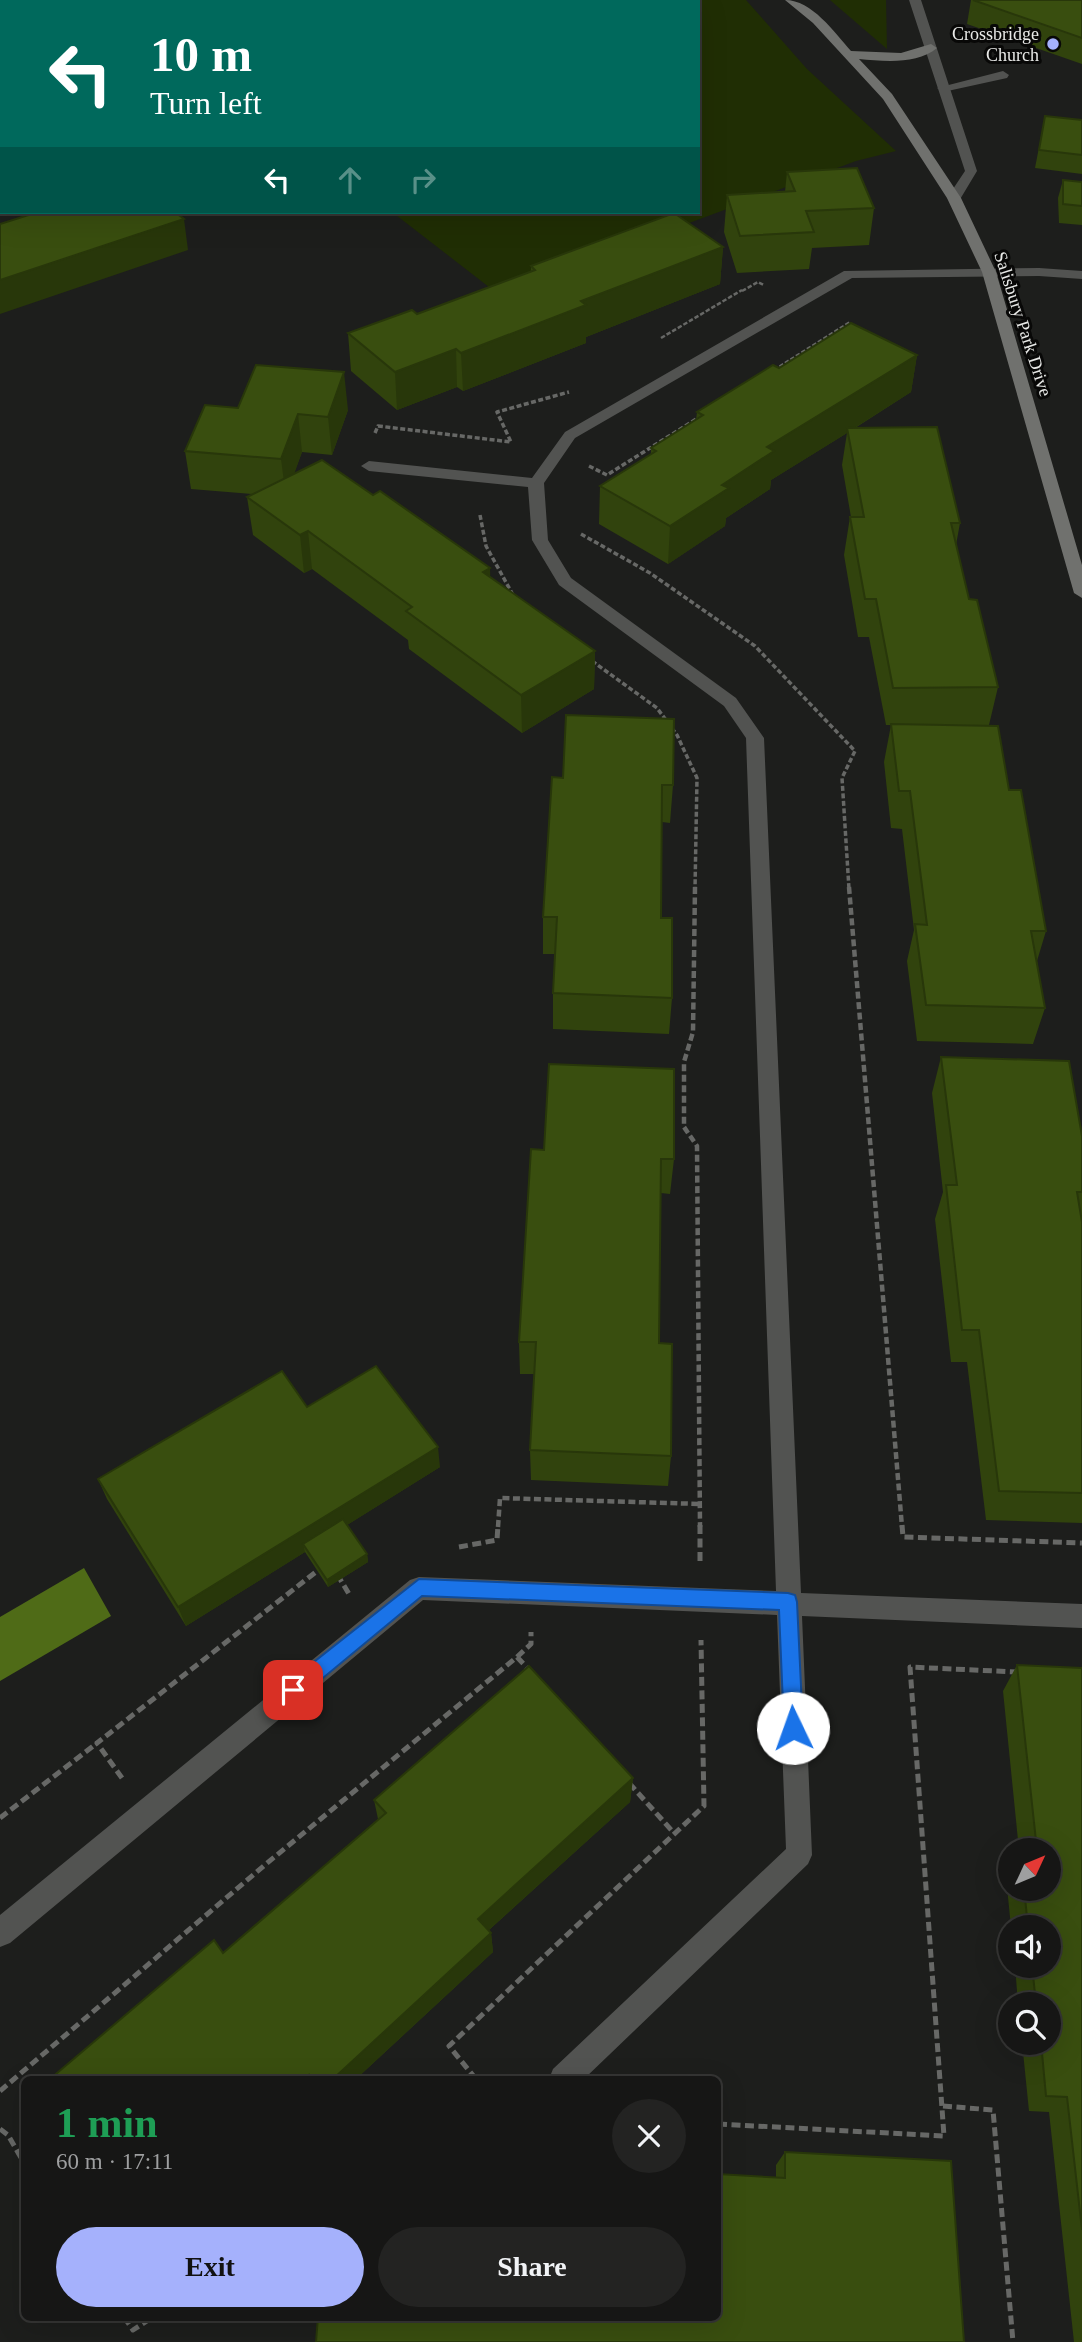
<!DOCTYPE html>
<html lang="en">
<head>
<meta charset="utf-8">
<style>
	:root { --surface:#161615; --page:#232322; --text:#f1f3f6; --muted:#9e9fa0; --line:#353534; --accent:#a5b1fc }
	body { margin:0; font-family:"Times New Roman",serif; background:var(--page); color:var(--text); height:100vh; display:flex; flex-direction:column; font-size:26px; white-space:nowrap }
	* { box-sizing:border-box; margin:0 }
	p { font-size:23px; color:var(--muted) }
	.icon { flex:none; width:38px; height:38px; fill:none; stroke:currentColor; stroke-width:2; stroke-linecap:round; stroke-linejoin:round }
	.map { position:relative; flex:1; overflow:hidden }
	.side { position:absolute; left:21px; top:2076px; width:700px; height:245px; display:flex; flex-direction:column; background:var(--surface); border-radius:10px; box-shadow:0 7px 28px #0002,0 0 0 2px var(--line) }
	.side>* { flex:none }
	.hud { position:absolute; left:0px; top:0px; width:700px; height:214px; box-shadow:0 7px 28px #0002,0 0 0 2px var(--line); background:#00695c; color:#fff; overflow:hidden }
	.needle { width:46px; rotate:46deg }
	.fabs { position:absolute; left:998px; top:1838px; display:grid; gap:14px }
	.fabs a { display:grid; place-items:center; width:63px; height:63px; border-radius:50%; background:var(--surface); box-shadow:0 7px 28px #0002,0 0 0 2px var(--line); font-size:35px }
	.pin { position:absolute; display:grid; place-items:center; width:60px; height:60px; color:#fff; margin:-30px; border-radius:14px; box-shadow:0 4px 10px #0006 }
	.me { position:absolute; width:77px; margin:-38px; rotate:357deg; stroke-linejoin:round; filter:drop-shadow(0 0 5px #0008) }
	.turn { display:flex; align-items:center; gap:24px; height:147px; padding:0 35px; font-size:32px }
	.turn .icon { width:91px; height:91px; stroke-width:2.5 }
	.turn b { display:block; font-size:49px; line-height:60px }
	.lanes { display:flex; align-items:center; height:66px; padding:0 35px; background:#0003; justify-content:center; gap:35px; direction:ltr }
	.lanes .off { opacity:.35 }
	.round { display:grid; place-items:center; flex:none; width:74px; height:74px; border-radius:37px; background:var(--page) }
	.headline { display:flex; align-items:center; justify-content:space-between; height:119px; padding:0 35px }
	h1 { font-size:42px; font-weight:600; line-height:52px; color:#1e9e55 }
	.action { display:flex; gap:14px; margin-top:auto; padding:14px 35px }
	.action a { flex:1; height:80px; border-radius:42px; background:var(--accent); color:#111; font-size:28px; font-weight:600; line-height:80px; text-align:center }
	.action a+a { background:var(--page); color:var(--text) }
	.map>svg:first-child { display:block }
</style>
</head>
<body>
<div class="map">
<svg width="1082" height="2342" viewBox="0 0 1082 2342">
	<rect width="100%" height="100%" fill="#1d1e1c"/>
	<!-- green -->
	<g fill="#202e04">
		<path d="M 119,0 L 746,0 L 807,69 L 896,151 L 856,161 L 498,294 L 392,212 L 698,212 L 698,2 Z"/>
		<path d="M 830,0 L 886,0 L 887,49 Z"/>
	</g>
	<!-- water -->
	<path fill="#4f6b17" d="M 84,1568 L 111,1616 L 0,1681 L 0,1617 Z"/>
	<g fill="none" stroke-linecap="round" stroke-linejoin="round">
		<!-- path-far3 -->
		<g stroke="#676866" stroke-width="2.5" stroke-dasharray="4.5 2" stroke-linecap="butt">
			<path d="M 339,2 L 347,0"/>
			<path d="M 742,291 L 758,282 L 764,285"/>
			<path d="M 661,338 L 742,290"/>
			<path d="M 774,370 L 850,322"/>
		</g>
		<!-- path-far2 -->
		<g stroke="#676866" stroke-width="3.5" stroke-dasharray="5 2.5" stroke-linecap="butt">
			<path d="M 375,433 L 378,426 L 511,442 L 497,412 L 569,392"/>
			<path d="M 589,466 L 607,475 L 701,416"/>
			<path d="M 480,515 L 486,546 L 513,595"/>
			<path d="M 581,534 L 650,573 L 755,646 L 855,751 L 842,778 L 849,889"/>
			<path d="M 592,661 L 657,708 L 677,735 L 697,778 L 695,889"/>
		</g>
		<!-- path-far1 -->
		<g stroke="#676866" stroke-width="4.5" stroke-dasharray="7 3.5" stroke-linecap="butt">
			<path d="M 695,887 L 693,1032 L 684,1062 L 684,1127 L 697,1146 L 700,1527"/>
			<path d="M 849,887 L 902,1527"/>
			<path d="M 498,1527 L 500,1498 L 701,1504"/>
		</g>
		<!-- path -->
		<g stroke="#676866" stroke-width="5" stroke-dasharray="9 4.5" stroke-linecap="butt">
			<path d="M 700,1525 L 700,1561"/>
			<path d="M 902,1525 L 903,1537 L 1082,1543"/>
			<path d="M 459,1547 L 497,1540 L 498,1525"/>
			<path d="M 337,1574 L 349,1594"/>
			<path d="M 517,1657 L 531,1672"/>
			<path d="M 122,1778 L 97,1743 L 321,1568"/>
			<path d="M 629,1783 L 674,1833"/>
			<path d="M 0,1818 L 97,1743"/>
			<path d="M 476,2079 L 449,2046 L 704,1806 L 701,1640"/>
			<path d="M 0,2091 L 266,1864 L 517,1657 L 531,1644 L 531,1632"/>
			<path d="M 943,2106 L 993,2110 L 1013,2342"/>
			<path d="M 718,2124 L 944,2136 L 910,1667 L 1017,1672"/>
			<path d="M 0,2129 L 8,2135 L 24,2163"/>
			<path d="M 124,2317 L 133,2330 L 153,2317"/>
		</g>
		<!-- service -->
		<path fill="#525351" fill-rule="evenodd" d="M 1003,71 L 1009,75 L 1007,78 L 943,92 L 937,88 Z"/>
		<!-- minor -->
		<path fill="#525351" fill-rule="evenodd" d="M 1039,268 L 1082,271 L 1082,279 L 1039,276 L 852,278 L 575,438 L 544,483 L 548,540 L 571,578 L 736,698 L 764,738 L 801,1593 L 1082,1604 L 1082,1628 L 802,1616 L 812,1855 L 808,1864 L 584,2079 L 549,2079 L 553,2069 L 786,1849 L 777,1615 L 423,1600 L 10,1943 L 0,1947 L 0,1915 L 410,1580 L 419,1577 L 776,1591 L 746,738 L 724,706 L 559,585 L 532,540 L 528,487 L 369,471 L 361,466 L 369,461 L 532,478 L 565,432 L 844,271 Z"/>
		<!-- tertiary -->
		<path fill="#525351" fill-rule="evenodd" d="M 909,0 L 921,0 L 977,171 L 959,201 L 954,202 L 947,198 L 965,171 Z"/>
		<!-- secondary -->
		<path fill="#70716e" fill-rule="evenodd" d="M 785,0 C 812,0 834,32 851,51 L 901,53 L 931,44 L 937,48 C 917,65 883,61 859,59 L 892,94 L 961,198 L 996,272 L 1082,565 L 1082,598 L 1074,593 L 982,272 L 947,198 L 883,99 L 813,23 Z"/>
	</g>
	<!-- wall -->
	<g fill="#31430d">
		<path d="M 971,0 L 1082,0 L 1082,64 L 967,24 Z"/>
		<path d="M 0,68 L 2,70 L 2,189 L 0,188 Z"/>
		<path d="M 1045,116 L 1082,120 L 1082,174 L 1035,168 Z"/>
		<path d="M 787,172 L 874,208 L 869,245 L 812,248 L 809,269 L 737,273 L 724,232 L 727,195 L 785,192 Z"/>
		<path d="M 1063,180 L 1082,182 L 1082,225 L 1059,223 L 1058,198 Z"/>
		<path d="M 723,247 L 720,284 L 586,337 L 586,343 L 463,391 L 457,387 L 397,410 L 351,371 L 348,333 L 417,314 L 531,272 L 531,266 Z"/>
		<path d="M 917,355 L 911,392 L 855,428 L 960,523 L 956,545 L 969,599 L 998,687 L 989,725 L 927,725 L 1009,790 L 1046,931 L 1037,961 L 1045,1008 L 1033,1044 L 917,1041 L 907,961 L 914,930 L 902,829 L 891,828 L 884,762 L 891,725 L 886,725 L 869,637 L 858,637 L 844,555 L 850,517 L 851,517 L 842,465 L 847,433 L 771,480 L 770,489 L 726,518 L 725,526 L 668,564 L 599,524 L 600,486 L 651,455 L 651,448 L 696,420 L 697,412 L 779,368 Z"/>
		<path d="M 238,408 L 348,410 L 332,455 L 302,452 L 294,473 L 491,578 L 595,651 L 594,689 L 522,733 L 409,649 L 408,640 L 312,569 L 304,573 L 253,535 L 247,497 L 252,494 L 191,489 L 185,451 Z"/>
		<path d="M 552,777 L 673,785 L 670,823 L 662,822 L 661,918 L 672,998 L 669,1034 L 553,1029 L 553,993 L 555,954 L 543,954 L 543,917 Z"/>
		<path d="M 941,1057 L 1082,1136 L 1082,1523 L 986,1520 L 967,1362 L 951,1362 L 935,1219 L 943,1192 L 932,1093 Z"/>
		<path d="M 531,1149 L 674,1159 L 670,1194 L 661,1193 L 659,1343 L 671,1456 L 668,1486 L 531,1480 L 530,1450 L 535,1374 L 520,1374 L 519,1342 Z"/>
		<path d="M 307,1407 L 440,1467 L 347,1525 L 367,1554 L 368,1562 L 328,1587 L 305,1552 L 186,1626 L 107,1499 L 98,1479 Z"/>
		<path d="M 1017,1665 L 1082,1668 L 1082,2342 L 1074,2342 L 1049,2112 L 1029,2111 L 1022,2042 L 1048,2042 L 1048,2004 L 1018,2004 L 1015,1965 L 1048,1965 L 1048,1927 L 1011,1927 L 1007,1887 L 1010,1882 L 1010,1888 L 1048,1888 L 1048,1850 L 1019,1850 L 1003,1691 Z"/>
		<path d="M 633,1778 L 630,1802 L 489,1930 L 491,1933 L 493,1952 L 356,2079 L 50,2079 L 223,1953 L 378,1819 L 374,1800 Z"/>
		<path d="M 785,2152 L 964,2342 L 718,2317 L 776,2178 L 776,2165 Z"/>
	</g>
	<!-- shaded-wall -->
	<g fill="#28370a">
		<path d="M 184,219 L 188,250 L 0,314 L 0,280 Z"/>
		<path d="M 723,247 L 720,284 L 586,337 L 586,343 L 463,391 L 461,353 L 581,301 Z"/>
		<path d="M 456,349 L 457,387 L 397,410 L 395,372 Z"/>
		<path d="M 917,355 L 911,392 L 848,432 L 847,428 L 847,433 L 771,480 L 770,489 L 726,518 L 725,526 L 668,564 L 670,526 L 767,447 Z"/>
		<path d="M 344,372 L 348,410 L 332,455 L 328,417 Z"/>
		<path d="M 298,414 L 302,452 L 286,497 L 281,459 Z"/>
		<path d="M 308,531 L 312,569 L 304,573 L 300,535 Z"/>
		<path d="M 490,568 L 491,606 L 483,572 Z"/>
		<path d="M 595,651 L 594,689 L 522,733 L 521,695 Z"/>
		<path d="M 438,1447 L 440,1467 L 307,1550 L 303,1544 L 305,1552 L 186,1626 L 178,1607 Z"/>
		<path d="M 367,1554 L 368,1562 L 328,1587 L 327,1580 Z"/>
		<path d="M 633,1778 L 630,1802 L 480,1938 L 478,1919 Z"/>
		<path d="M 491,1933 L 493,1952 L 356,2079 L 333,2079 Z"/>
	</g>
	<!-- building -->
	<g fill="#394e0f" stroke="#28370a" stroke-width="2">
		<path d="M 973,0 L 1082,0 L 1082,38 Z"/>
		<path d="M 0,68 L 2,70 L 2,170 L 0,168 Z"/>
		<path d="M 1045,116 L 1082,120 L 1082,155 L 1039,150 Z"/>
		<path d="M 857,168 L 874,208 L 806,211 L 814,232 L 740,236 L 727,195 L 795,191 L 787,172 Z"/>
		<path d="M 1063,180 L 1082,182 L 1082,206 L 1063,204 Z"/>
		<path d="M 38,212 L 175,212 L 184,219 L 0,280 L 0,224 Z"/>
		<path d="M 674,213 L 723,247 L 581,301 L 586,305 L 461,353 L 456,349 L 395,372 L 348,333 L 412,310 L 417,314 L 535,270 L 531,266 Z"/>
		<path d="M 851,323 L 917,355 L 767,447 L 774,451 L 722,485 L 729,488 L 670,526 L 600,486 L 656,451 L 651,448 L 703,415 L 697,412 L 773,365 L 779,368 Z"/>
		<path d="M 256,365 L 344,372 L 328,417 L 298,414 L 281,459 L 185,451 L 205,405 L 238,408 Z"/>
		<path d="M 937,427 L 960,523 L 951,523 L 969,599 L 977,600 L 998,687 L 893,688 L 876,599 L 865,599 L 850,517 L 864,517 L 847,428 Z"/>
		<path d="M 322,460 L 373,495 L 380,491 L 490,568 L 483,572 L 595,651 L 521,695 L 406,611 L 412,607 L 308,531 L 300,535 L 247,497 Z"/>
		<path d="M 566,715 L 674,719 L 673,785 L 662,785 L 661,918 L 672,918 L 672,998 L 553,993 L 557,917 L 543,917 L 552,777 L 563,778 Z"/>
		<path d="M 891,724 L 998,726 L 1009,790 L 1021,790 L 1046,931 L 1031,931 L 1045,1008 L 926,1005 L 915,924 L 927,925 L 910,791 L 899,791 Z"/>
		<path d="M 941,1057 L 1069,1061 L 1082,1136 L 1082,1192 L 1077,1192 L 1082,1222 L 1082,1493 L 999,1491 L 979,1330 L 962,1330 L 946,1185 L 957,1185 Z"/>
		<path d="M 549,1064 L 674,1069 L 674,1159 L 661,1159 L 659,1343 L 672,1344 L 671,1456 L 530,1450 L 536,1342 L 519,1342 L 531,1149 L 544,1150 Z"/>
		<path d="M 376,1366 L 438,1447 L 178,1607 L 98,1479 L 282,1371 L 307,1407 Z"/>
		<path d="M 343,1519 L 367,1554 L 327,1580 L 303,1544 Z"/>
		<path d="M 1017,1665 L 1082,1668 L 1082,2230 L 1067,2097 L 1046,2096 L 1041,2042 L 1048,2042 L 1048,2004 L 1036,2004 L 1032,1965 L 1048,1965 L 1048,1927 L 1028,1927 L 1024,1888 L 1048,1888 L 1048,1850 L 1037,1850 Z"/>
		<path d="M 529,1666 L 633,1778 L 478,1919 L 491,1933 L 333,2079 L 311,2079 L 309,2075 L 305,2079 L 50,2079 L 214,1940 L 223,1953 L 386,1813 L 374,1800 Z"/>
		<path d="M 785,2152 L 951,2161 L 964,2342 L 316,2342 L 318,2317 L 718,2317 L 718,2174 L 785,2178 Z"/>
	</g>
	<!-- route -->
	<path fill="#1a73e8" stroke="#114b97" stroke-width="2" d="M 419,1579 L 788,1593 L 795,1595 L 797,1602 L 803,1728 L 800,1735 L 793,1738 L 787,1735 L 784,1728 L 779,1610 L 422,1596 L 300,1697 L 293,1700 L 286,1697 L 283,1690 L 286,1684 Z"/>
	<!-- markers -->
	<circle fill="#a5b1fc" stroke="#080807" stroke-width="2.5" cx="1053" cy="44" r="7"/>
	<g text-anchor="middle" stroke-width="6" stroke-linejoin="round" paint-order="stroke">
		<!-- far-poi labels -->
		<g font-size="18" fill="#e8e9e7" stroke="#080807" text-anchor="end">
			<text x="1039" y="40">Crossbridge<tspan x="1039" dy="21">Church</tspan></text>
		</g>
		<!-- far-street labels -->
		<g font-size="18" fill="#e8e9e7" stroke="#080807">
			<text transform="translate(1023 324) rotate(72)" y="6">Salisbury Park Drive</text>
		</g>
	</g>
</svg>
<div class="fabs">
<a><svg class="needle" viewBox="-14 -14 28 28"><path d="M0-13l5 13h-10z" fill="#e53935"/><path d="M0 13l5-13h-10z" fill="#9e9fa0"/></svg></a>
<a><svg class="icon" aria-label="sound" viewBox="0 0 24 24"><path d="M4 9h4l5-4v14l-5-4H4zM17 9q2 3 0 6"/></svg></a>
<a><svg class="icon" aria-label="search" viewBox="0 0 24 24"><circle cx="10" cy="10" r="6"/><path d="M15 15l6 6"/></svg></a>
</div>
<div class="pin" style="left:293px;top:1690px;background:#d93025"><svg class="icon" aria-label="arrive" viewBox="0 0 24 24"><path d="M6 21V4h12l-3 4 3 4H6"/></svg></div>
<svg class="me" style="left:793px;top:1728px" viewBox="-20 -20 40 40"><circle r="19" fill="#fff"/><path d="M0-13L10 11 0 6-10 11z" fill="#1a73e8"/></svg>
<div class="hud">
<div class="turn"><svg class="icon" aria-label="left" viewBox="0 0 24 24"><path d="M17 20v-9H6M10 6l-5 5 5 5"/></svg><div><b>10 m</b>Turn left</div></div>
<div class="lanes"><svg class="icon" aria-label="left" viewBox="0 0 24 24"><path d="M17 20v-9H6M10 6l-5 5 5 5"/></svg><svg class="icon off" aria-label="ahead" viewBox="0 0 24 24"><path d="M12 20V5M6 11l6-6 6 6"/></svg><svg class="icon off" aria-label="right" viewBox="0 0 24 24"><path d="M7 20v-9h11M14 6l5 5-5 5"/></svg></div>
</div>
<section class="side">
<div class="headline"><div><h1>1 min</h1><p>60 m · 17:11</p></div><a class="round"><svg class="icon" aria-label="close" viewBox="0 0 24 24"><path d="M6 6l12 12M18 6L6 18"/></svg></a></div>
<div class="action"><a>Exit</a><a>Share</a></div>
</section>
</div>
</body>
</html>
